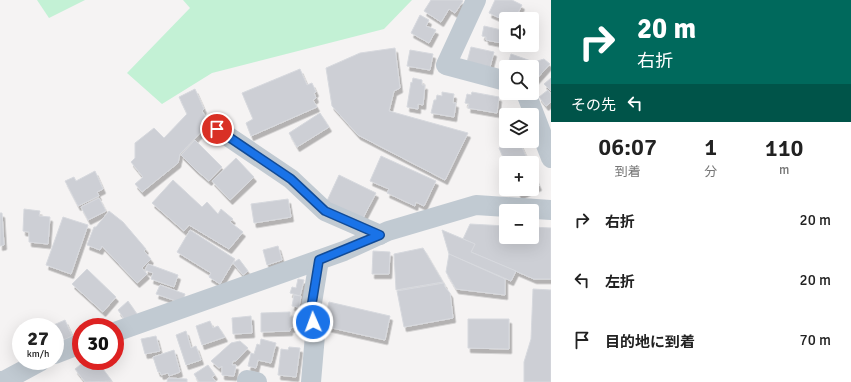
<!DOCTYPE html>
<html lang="ja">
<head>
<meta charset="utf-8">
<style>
	:root { --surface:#fff; --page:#f2f2f2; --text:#222; --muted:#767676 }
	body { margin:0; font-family:Signika,"Noto Sans JP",sans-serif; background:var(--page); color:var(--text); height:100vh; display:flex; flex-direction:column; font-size:15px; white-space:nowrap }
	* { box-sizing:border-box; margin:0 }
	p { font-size:13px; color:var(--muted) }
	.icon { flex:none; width:22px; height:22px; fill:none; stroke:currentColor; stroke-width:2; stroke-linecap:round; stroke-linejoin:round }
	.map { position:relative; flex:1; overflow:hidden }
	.details { display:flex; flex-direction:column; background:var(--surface); width:300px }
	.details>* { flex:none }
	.top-card { background:#00695c; color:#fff; overflow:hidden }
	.buttons { position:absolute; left:499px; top:12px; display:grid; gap:8px }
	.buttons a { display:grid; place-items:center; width:40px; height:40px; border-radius:4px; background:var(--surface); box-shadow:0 4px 16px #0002; font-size:20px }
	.speed { position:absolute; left:12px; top:318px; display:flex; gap:8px; font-size:20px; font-weight:700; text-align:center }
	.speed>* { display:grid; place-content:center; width:52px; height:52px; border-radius:50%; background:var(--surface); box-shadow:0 4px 16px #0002; line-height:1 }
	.speed small { font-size:10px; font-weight:400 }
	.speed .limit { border:6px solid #d22; background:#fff; color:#111 }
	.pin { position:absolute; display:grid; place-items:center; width:34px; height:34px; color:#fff; margin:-17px; border:2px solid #fff; border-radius:50%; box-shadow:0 1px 4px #0007 }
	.me { position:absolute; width:44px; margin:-22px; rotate:358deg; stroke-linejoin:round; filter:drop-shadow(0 0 3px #0008) }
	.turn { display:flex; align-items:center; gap:14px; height:84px; padding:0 20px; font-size:18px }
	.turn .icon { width:52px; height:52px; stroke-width:2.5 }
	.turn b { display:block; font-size:28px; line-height:34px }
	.then { display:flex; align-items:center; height:38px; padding:0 20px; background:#0003; gap:8px; font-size:15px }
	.eta { display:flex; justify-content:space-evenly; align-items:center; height:68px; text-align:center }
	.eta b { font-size:24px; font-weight:600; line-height:28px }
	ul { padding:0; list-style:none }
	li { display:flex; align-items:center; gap:12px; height:60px; padding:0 20px }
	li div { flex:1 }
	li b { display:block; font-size:15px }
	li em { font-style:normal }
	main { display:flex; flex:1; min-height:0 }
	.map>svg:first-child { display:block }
</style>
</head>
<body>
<main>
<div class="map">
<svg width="551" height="382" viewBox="0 0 551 382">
	<defs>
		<filter id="shadow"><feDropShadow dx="2.5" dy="4.5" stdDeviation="0" flood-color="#0004"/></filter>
	</defs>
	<rect width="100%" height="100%" fill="#f5f3f3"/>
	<!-- green -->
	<g fill="#c3f1d5">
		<path d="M 37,0 L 85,0 L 49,18 Z"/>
		<path d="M 183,0 L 412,0 L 384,29 L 212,73 L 162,104 L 127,73 L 190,8 Z"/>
	</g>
	<!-- building -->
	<g fill="#cdcfd5" stroke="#d7d9de" filter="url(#shadow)">
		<path d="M 431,0 L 461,0 L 463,1 L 455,13 L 449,9 L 441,22 L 424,11 Z"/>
		<path d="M 495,0 L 512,0 L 522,5 L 515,19 L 506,19 L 506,21 L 489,13 Z"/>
		<path d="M 420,15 L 429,20 L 426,26 L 436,30 L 429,43 L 411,33 Z"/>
		<path d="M 484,26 L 506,31 L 506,44 L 486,40 L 486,37 L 482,36 Z"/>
		<path d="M 471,47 L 494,52 L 490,67 L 467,62 Z"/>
		<path d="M 395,48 L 400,88 L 394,91 L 389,111 L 468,133 L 445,180 L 358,135 L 332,106 L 326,68 L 360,53 Z"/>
		<path d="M 410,50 L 433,54 L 430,70 L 407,66 Z"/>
		<path d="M 511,54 L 534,62 L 544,59 L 550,64 L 533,83 L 532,67 L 507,67 Z"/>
		<path d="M 300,69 L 307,85 L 312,83 L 316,92 L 314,93 L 316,98 L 313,100 L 317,107 L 251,136 L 246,123 L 253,119 L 242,93 Z"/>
		<path d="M 413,78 L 422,80 L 422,85 L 425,85 L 423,105 L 418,104 L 418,109 L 407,107 L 411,82 L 412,83 Z"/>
		<path d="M 551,78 L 551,91 L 544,84 Z"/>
		<path d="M 195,89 L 204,109 L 202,111 L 207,119 L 206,127 L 180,154 L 178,163 L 142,192 L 135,184 L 143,177 L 131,162 L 135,158 L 135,143 L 154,128 L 164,138 L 187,114 L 179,97 Z"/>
		<path d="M 548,90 L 551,94 L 551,102 L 546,106 L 539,97 Z"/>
		<path d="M 442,92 L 454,94 L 453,103 L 456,103 L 454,117 L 431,113 L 434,100 L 436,100 L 437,95 L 442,96 Z"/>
		<path d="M 472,92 L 499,97 L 497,113 L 468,108 L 469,104 L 465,103 L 467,94 L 471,95 Z"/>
		<path d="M 320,113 L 329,127 L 297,147 L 289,133 Z"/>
		<path d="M 195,140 L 222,167 L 209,181 L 195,169 L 181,155 Z"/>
		<path d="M 515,141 L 519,141 L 529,163 L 506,164 L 499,148 Z"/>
		<path d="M 381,156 L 436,181 L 424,206 L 416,202 L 415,206 L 387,193 L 389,189 L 370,181 Z"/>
		<path d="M 236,158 L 254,177 L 230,200 L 212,181 Z"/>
		<path d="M 532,170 L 539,186 L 519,195 L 517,189 L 532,189 Z"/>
		<path d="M 95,171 L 103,189 L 97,192 L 99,196 L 78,206 L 65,181 L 74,177 L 76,181 Z"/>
		<path d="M 339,175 L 376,193 L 362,220 L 326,203 Z"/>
		<path d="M 173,180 L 202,207 L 207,202 L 218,214 L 221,209 L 233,219 L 230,222 L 243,232 L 229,249 L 189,225 L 184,231 L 152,203 Z"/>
		<path d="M 99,198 L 106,211 L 88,220 L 81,207 Z"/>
		<path d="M 288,199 L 291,217 L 254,223 L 251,204 Z"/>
		<path d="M 24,209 L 40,211 L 39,216 L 50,217 L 48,244 L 29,242 L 29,232 L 23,231 Z"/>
		<path d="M 109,211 L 123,222 L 146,249 L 144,251 L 151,259 L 142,268 L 147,274 L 137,283 L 102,246 L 100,250 L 87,245 L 94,227 L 96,227 Z"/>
		<path d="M 0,213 L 2,213 L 4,245 L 0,246 Z"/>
		<path d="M 63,217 L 88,225 L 71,274 L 46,265 Z"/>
		<path d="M 470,224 L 506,226 L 506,237 L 532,237 L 532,227 L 551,228 L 551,279 L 534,279 L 471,252 L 475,244 L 463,239 Z"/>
		<path d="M 190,230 L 235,259 L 220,284 L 209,277 L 211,273 L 177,252 Z"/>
		<path d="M 442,230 L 475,244 L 471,252 L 516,271 L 511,281 L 449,254 Z"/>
		<path d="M 278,246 L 282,260 L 267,265 L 263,250 Z"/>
		<path d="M 423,248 L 443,282 L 396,290 L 394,254 Z"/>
		<path d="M 373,251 L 390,252 L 389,274 L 372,274 Z"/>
		<path d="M 449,254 L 505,279 L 505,295 L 456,289 L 446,272 Z"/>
		<path d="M 239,259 L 248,271 L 243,275 L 233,263 Z"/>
		<path d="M 148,264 L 178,275 L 174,287 L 151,279 L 153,273 L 145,270 Z"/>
		<path d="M 87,269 L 116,297 L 103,312 L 72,284 Z"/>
		<path d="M 298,279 L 304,280 L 300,296 L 290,293 L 292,287 L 296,288 Z"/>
		<path d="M 444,283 L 445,287 L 450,293 L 453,318 L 404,327 L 397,291 Z"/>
		<path d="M 160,285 L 185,294 L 182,303 L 156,294 Z"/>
		<path d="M 533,289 L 551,290 L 551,382 L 524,382 L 524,362 L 531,339 Z"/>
		<path d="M 294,295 L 301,296 L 299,307 L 292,306 Z"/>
		<path d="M 128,301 L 139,317 L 125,320 L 118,310 Z"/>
		<path d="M 329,302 L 390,316 L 385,340 L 323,326 Z"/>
		<path d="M 290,312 L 290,317 L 294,316 L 295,327 L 290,328 L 290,331 L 261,332 L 261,313 Z"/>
		<path d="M 251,316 L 252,333 L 233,334 L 232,318 Z"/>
		<path d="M 468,319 L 509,319 L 509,349 L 468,348 Z"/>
		<path d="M 65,320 L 72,336 L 55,344 L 55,327 L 49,327 Z"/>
		<path d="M 210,321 L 213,328 L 218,326 L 225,337 L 202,345 L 196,326 Z"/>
		<path d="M 186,331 L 191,348 L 196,346 L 201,360 L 186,365 L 176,335 Z"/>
		<path d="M 156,336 L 160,351 L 145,354 L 141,339 Z"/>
		<path d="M 261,339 L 276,343 L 271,363 L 258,360 L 256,368 L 248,366 L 251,353 L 254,354 L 257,344 L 260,345 Z"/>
		<path d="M 240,341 L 248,348 L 236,361 L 233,361 L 232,365 L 236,365 L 234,376 L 222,375 L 222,366 L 219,368 L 211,361 L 231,343 Z"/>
		<path d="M 289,347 L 300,348 L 296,377 L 278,375 L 281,349 L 288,350 Z"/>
		<path d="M 174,350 L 180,372 L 169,376 L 168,373 L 161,375 L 160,372 L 158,372 L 153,357 Z"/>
		<path d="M 85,361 L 97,361 L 112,381 L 85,382 L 75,369 Z"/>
		<path d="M 208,365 L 215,375 L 212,377 L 216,382 L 199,382 L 194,374 Z"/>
		<path d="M 168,378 L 187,379 L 187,382 L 167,382 Z"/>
	</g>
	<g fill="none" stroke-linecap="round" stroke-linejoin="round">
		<!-- minor -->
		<g stroke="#c1cad2" stroke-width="20">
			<path d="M 476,0 L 446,65 L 506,81"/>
			<path d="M 526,93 L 551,158"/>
			<path d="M 217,129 L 291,179 L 325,211 L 380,235"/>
			<path d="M 115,332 L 344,251 L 388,231 L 476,205 L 551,210"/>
			<path d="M 55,354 L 81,344"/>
			<path d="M 247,380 L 257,382"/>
			<path d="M 0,381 L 4,381 L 41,361"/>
			<path d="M 311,382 L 315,335 L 311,309 L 319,260"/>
		</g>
	</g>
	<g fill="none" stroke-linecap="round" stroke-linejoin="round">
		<!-- route casing -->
		<g stroke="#114b97" stroke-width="10">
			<path id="route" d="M 217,129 L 291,179 L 325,211 L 380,235 L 319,260 L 311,309 L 313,322"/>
		</g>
		<!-- route -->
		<use href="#route" stroke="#1a73e8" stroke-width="7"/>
	</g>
</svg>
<div class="buttons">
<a><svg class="icon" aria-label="sound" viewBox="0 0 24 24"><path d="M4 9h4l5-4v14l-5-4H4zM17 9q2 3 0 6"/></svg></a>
<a><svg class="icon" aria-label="search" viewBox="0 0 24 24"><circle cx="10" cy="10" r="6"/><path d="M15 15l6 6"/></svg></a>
<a><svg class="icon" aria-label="layers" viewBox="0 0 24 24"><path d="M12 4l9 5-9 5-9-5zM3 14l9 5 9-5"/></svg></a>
<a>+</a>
<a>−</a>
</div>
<div class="speed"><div>27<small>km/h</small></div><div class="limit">30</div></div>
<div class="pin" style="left:217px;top:129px;background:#d93025"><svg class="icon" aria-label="arrive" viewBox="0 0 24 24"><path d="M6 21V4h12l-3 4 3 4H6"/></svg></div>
<svg class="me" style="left:313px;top:322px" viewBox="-20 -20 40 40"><circle r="17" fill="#1a73e8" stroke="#fff" stroke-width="3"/><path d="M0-11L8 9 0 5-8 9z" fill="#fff"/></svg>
</div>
<section class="details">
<div class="top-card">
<div class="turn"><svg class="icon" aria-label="right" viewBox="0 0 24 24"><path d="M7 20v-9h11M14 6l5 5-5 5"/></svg><div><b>20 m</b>右折</div></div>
<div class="then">その先<svg class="icon" aria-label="left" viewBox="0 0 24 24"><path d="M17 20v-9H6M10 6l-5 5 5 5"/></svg></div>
</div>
<div class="eta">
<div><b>06:07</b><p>到着</p></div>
<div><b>1</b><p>分</p></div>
<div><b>110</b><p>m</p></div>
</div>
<ul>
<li><svg class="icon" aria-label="right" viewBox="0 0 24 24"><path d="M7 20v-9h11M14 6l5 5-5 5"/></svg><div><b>右折</b></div><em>20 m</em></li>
<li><svg class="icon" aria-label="left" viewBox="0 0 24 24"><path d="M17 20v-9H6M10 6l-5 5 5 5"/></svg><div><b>左折</b></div><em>20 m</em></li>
<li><svg class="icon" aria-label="arrive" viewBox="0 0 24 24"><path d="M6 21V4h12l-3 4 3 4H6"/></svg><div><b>目的地に到着</b></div><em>70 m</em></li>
</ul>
</section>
</main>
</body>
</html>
